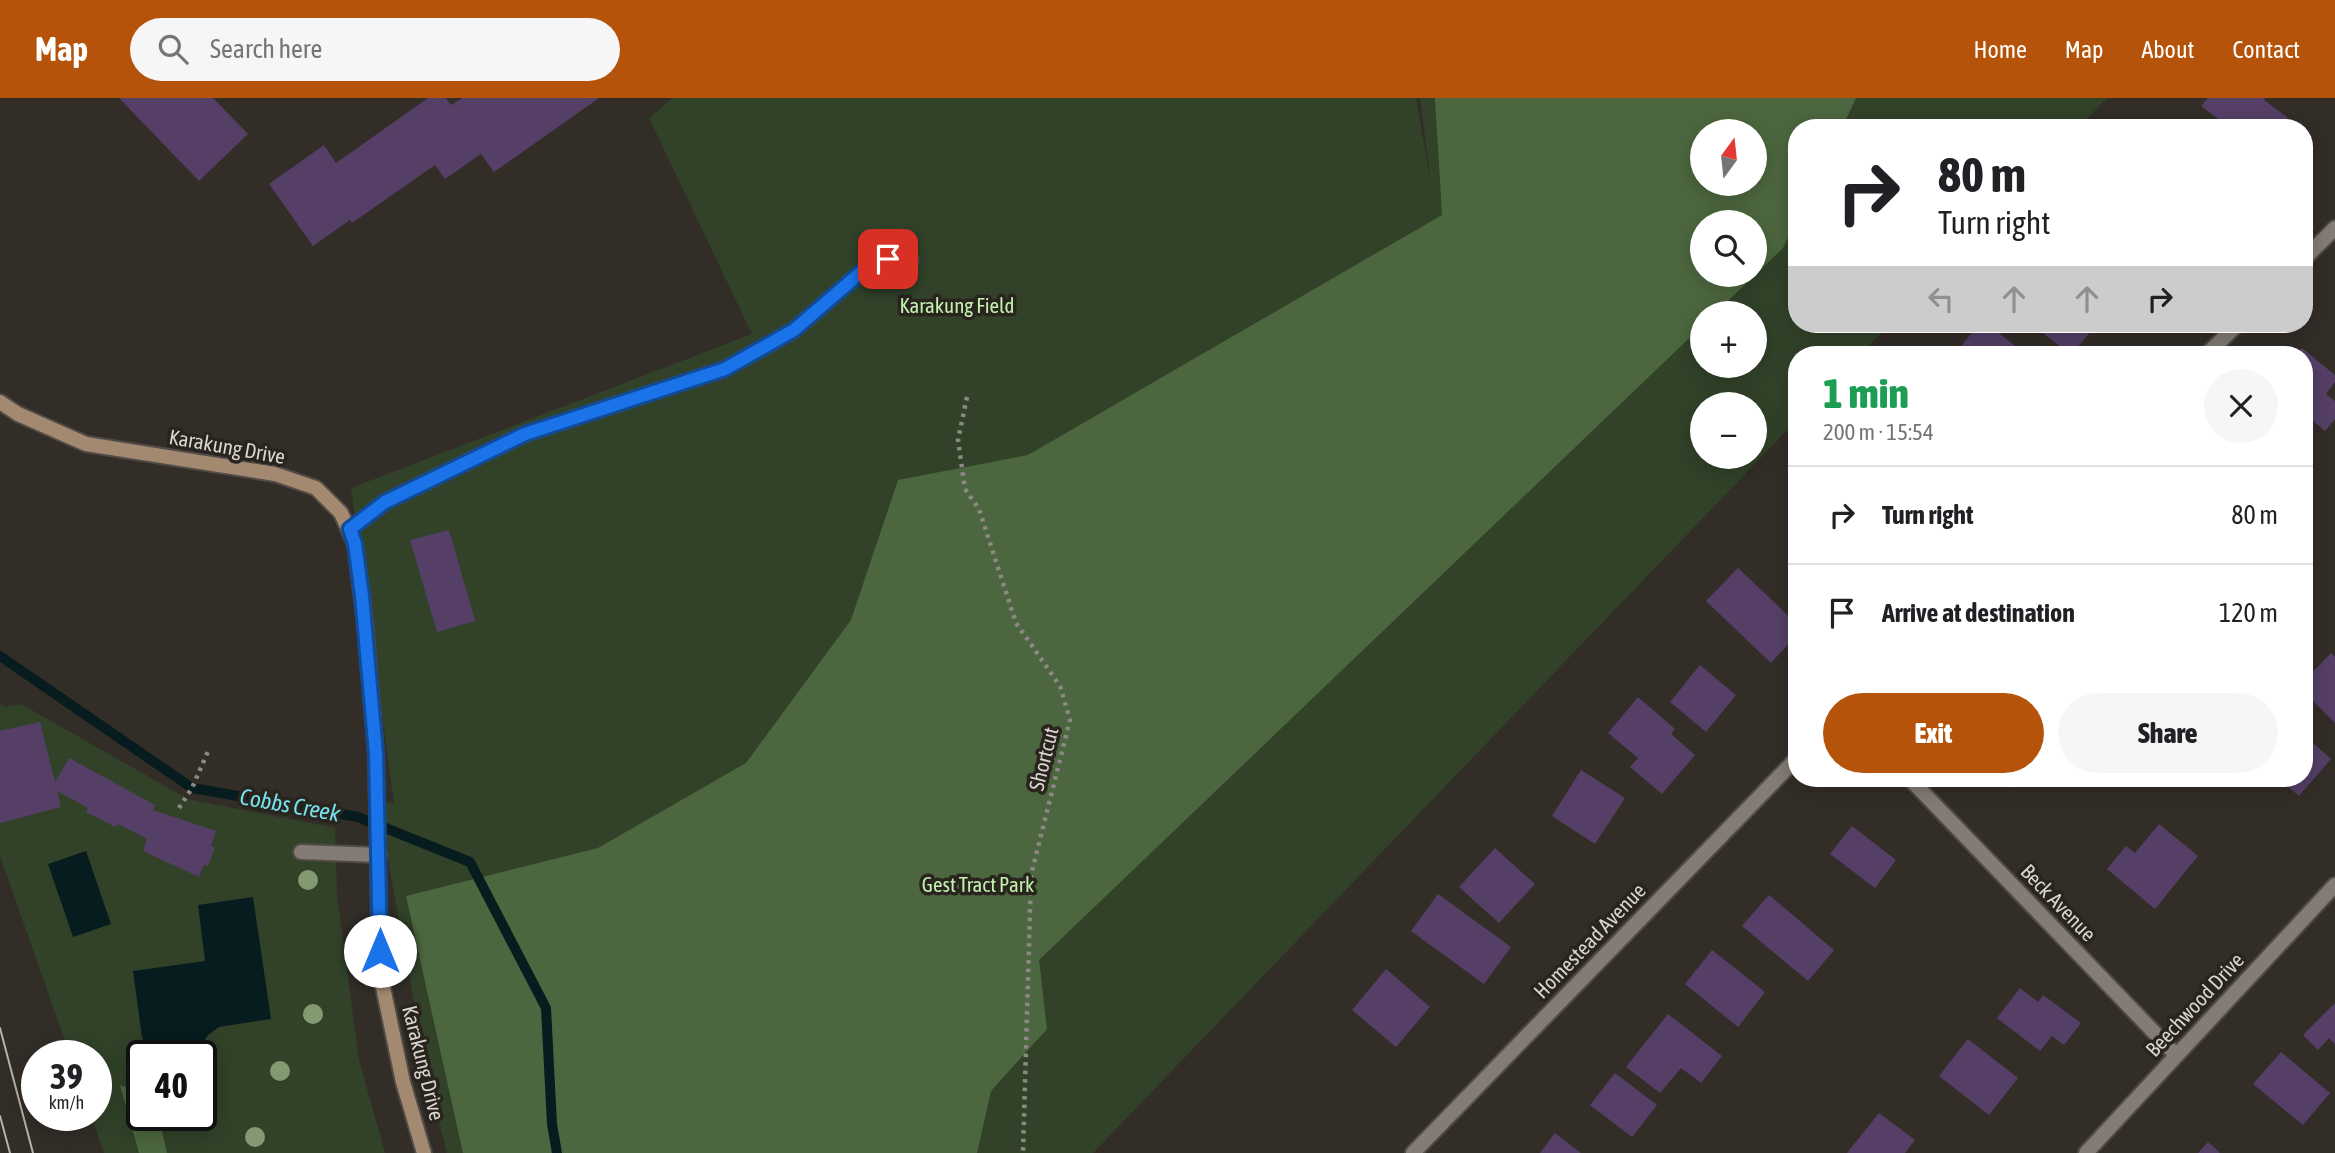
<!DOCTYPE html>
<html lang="en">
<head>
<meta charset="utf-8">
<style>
	:root { --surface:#fff; --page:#f6f6f6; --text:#202124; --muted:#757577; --line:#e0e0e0; --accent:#b45309 }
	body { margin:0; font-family:"Asap Condensed",sans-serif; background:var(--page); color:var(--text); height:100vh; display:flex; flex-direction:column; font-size:26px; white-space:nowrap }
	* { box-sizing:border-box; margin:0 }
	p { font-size:23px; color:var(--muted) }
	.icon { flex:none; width:38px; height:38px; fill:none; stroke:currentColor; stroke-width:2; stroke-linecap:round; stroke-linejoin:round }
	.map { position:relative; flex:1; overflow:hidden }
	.panel { position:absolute; left:1788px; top:248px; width:525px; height:441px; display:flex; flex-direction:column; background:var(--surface); border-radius:28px; box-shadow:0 4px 18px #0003 }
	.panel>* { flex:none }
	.hud { position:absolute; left:1788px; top:21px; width:525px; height:214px; border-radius:28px; box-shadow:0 4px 18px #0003; background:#fff; color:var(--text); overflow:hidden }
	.needle { width:46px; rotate:15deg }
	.tools { position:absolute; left:1690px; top:21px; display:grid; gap:14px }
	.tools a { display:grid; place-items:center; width:77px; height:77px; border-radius:50%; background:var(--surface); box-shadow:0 4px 18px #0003; font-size:35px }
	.speed { position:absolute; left:21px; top:942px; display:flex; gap:14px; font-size:35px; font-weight:700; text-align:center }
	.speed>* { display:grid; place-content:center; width:91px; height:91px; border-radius:50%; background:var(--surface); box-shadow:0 4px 18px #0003; line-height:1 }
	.speed small { font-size:18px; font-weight:400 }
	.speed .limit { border:4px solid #111; border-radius:10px; background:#fff; color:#111 }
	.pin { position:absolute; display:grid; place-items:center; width:60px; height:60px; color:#fff; margin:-30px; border-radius:14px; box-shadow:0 4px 10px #0006 }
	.me { position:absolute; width:77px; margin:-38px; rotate:0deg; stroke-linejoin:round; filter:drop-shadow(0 0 5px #0008) }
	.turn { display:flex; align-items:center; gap:24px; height:147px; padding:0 35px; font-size:32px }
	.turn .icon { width:91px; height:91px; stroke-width:2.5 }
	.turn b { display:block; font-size:49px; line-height:60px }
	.lanes { display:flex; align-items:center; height:66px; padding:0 35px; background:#0003; justify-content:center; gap:35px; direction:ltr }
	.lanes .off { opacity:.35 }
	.round { display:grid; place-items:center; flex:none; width:74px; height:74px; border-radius:37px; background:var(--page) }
	.overview { display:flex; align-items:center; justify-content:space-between; height:119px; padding:0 35px }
	h1 { font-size:42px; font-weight:800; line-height:52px; color:#1e9e55 }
	.cta { display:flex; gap:14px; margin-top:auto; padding:14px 35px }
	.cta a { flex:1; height:80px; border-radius:42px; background:var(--accent); color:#fff; font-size:28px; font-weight:800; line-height:80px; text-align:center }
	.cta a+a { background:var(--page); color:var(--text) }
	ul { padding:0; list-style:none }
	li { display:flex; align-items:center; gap:21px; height:98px; padding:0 35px; border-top:2px solid var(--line) }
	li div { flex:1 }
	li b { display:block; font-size:26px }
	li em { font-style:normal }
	header { display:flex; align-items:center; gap:42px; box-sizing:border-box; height:98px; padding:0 35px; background:var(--accent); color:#fff }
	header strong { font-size:33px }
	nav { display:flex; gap:38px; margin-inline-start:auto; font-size:24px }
	.search { width:490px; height:63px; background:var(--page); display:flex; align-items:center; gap:18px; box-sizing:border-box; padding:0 24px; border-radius:38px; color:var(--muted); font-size:26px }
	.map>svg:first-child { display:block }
</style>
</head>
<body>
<header>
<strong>Map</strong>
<div class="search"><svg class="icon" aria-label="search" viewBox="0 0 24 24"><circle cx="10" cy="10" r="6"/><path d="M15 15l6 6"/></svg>Search here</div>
<nav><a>Home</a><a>Map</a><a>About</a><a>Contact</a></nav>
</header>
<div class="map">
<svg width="2335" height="1055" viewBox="0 0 2335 1055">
	<rect width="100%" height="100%" fill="#332d28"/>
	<!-- green -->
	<g fill="#314229" fill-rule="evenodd">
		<path d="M 673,0 L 1416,0 L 1431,85 L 1420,0 L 2107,0 L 2078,30 L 1797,30 L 1797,226 L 1890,226 L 1860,257 L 1797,257 L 1797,322 L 1093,1055 L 447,1055 L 429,985 L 377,703 L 394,705 L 351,390 L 752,236 L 649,20 ZM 1703,33 L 1755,33 L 1755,86 L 1703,86 ZM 1703,124 L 1755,124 L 1755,177 L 1703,177 ZM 1703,215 L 1755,215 L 1755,268 L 1703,268 ZM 1703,306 L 1755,306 L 1755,359 L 1703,359 Z"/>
		<path d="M 0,606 L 5,609 L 21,606 L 188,701 L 335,730 L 337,797 L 359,962 L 385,1055 L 104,1055 L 91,1017 L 96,1017 L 96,957 L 70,957 L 0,758 ZM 142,957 L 201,957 L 201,1017 L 142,1017 Z"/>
	</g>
	<!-- forest -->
	<g fill="#4c673f" fill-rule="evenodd">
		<path d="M 1435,0 L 1856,0 L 1842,30 L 1797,30 L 1797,121 L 1783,150 L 1755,177 L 1755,124 L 1703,124 L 1703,177 L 1755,177 L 1715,215 L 1703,215 L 1703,227 L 1039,862 L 1047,931 L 991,993 L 977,1055 L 463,1055 L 406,798 L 598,750 L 746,665 L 851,522 L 898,382 L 1028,357 L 1442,117 ZM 1703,33 L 1755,33 L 1755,86 L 1703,86 Z"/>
		<path d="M 120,987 L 142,996 L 142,1017 L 158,1017 L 167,1055 L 139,1055 Z"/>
	</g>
	<!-- water -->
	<g fill="#061c1e">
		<path d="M 86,753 L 111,826 L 73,839 L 48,766 Z"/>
		<path d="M 253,799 L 271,921 L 219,929 L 208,937 L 195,957 L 150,957 L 142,939 L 133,873 L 205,863 L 198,807 Z"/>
	</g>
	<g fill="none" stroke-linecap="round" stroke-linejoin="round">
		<!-- stream -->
		<path stroke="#061c1e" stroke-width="10" d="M 0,558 L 192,690 L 358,719 L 470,764 L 546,910 L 552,1026 L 557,1055"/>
	</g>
	<!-- building -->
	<g fill="#553f67">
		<path d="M 119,0 L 213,0 L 248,36 L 199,83 Z"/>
		<path d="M 428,0 L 446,0 L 451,7 L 462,0 L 599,0 L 494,74 L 481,56 L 445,81 L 435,67 L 352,125 L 350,122 L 313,148 L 269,86 L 324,47 L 336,65 Z"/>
		<path d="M 2208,0 L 2265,0 L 2264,2 L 2288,20 L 2281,30 L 2230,30 L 2201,8 Z"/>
		<path d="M 1979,226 L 1987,226 L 2027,257 L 1954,257 Z"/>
		<path d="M 2031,226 L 2097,226 L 2071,257 Z"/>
		<path d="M 2302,250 L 2335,277 L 2335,284 L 2326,296 L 2335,303 L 2335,321 L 2325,333 L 2305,316 L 2305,257 L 2296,257 Z"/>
		<path d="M 449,432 L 475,523 L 437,534 L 410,442 Z"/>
		<path d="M 1738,470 L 1797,526 L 1797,537 L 1771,565 L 1706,503 Z"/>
		<path d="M 2331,555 L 2335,559 L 2335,625 L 2305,595 L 2305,582 Z"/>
		<path d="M 1700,567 L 1736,597 L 1706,634 L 1670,604 Z"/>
		<path d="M 1638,599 L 1675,631 L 1671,636 L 1695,657 L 1662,696 L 1630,669 L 1638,660 L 1608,635 Z"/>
		<path d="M 40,624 L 55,684 L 69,660 L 155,707 L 153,712 L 216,733 L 211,748 L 215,749 L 208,768 L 204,767 L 199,779 L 143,753 L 147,741 L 118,726 L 115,729 L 86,714 L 88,710 L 57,693 L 61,709 L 0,725 L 0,633 Z"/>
		<path d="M 2305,638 L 2331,661 L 2299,698 L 2279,681 L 2305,681 Z"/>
		<path d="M 1581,672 L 1625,700 L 1595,746 L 1552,718 Z"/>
		<path d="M 2001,681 L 2019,681 L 2011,690 Z"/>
		<path d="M 2159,726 L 2198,758 L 2155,811 L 2107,771 L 2126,748 L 2135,755 Z"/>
		<path d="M 1852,728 L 1896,762 L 1875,790 L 1830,756 Z"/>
		<path d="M 1495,750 L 1535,786 L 1499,825 L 1459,789 Z"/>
		<path d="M 1438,796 L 1511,849 L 1484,886 L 1411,833 Z"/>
		<path d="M 1769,797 L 1834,852 L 1808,883 L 1742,828 Z"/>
		<path d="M 1712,852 L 1765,894 L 1738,929 L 1685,886 Z"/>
		<path d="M 1386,871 L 1430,909 L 1396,949 L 1352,912 Z"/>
		<path d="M 2020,890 L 2038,904 L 2043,897 L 2081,925 L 2064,947 L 2052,938 L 2040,953 L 1997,920 Z"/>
		<path d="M 2335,905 L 2335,946 L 2329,940 L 2318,952 L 2303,937 Z"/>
		<path d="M 1668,916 L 1722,958 L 1701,985 L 1681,970 L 1660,995 L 1626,969 Z"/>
		<path d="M 1968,941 L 2018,980 L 1989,1017 L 1939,978 Z"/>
		<path d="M 2281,954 L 2330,995 L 2303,1027 L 2253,986 Z"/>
		<path d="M 1615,975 L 1657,1007 L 1632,1039 L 1590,1007 Z"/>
		<path d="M 1879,1015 L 1915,1042 L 1905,1055 L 1847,1055 Z"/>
		<path d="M 1555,1035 L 1581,1055 L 1540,1055 Z"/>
		<path d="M 2208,1044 L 2220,1055 L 2198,1055 Z"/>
	</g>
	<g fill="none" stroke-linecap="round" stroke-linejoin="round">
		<!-- lane casing -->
		<g stroke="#504b46" stroke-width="18">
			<g id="lane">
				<path d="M 350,431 L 385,404 L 525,336 L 725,271 L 794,232 L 866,170 L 889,161 L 911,163"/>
				<path d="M 301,754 L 379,757"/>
			</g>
		</g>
		<!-- street casing -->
		<g stroke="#504b46" stroke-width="18">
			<g id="street">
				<path d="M 2305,160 L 2335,130"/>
				<path d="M 2206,257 L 2238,226"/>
				<path d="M 1910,681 L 2176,957"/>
				<path d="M 1413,1055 L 1797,660"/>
				<path d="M 2086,1055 L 2335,787"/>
			</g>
		</g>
		<!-- secondary casing -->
		<g stroke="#504b46" stroke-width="18">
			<path id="secondary" d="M 0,304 L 18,316 L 86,346 L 275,376 L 316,390 L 341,415 L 355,446 L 365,524 L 376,656 L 380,875 L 403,984 L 424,1055"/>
		</g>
		<!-- path -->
		<g stroke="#8d8884" stroke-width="4.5" stroke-dasharray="3.5 5" stroke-linecap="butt">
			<path d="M 967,299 L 958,342 L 965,391 L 979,411 L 1016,525 L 1060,588 L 1070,622 L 1031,777 L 1023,1055"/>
			<path d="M 179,710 L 192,690 L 209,651"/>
		</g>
		<!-- lane -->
		<use href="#lane" stroke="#837c75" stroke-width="14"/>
		<!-- street -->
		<use href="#street" stroke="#837c75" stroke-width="14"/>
		<!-- secondary -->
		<use href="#secondary" stroke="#a28970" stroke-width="14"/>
		<!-- tram -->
		<g stroke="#b5b0ac" stroke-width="2">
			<path d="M 0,930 L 33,1055"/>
			<path d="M 0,1018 L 10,1055"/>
		</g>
	</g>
	<!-- trees -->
	<g fill="#829972">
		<circle cx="308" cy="782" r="10"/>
		<circle cx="313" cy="916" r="10"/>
		<circle cx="280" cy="973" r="10"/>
		<circle cx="255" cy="1039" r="10"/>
	</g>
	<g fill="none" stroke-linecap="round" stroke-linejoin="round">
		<!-- route casing -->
		<g stroke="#114b97" stroke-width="18">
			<path id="route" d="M 380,853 L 376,656 L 362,498 L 355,446 L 350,431 L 385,404 L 525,336 L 725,271 L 794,232 L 866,170 L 888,161"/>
		</g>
		<!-- route -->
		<use href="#route" stroke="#1a73e8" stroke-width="12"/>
	</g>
	<g text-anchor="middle" stroke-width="7" stroke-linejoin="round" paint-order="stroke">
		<!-- park labels -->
		<g font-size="21" fill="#c2f1ae" stroke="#29241e">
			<text x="957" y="215">Karakung Field</text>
			<text x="978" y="794">Gest Tract Park</text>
		</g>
		<!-- street labels -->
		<g font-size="21" fill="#d9d5d1" stroke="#29241e">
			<text transform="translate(227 349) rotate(10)" y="7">Karakung Drive</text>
			<text transform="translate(1044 661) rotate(-76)" y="7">Shortcut</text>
			<text transform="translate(2058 805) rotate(46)" y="7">Beck Avenue</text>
			<text transform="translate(1590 843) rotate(-46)" y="7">Homestead Avenue</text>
			<text transform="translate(2195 907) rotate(-47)" y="7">Beechwood Drive</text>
			<text transform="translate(423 965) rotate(76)" y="7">Karakung Drive</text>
		</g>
		<!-- water labels -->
		<g font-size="23" font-style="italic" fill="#76e2ed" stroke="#29241e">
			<text transform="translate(290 707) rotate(10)" y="8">Cobbs Creek</text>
		</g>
	</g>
</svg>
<div class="tools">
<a><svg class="needle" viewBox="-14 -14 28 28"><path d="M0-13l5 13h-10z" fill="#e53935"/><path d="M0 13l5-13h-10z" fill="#757577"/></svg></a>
<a><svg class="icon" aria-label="search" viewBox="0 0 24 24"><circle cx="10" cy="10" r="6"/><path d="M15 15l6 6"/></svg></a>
<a>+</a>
<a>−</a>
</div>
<div class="speed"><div>39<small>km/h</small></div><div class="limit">40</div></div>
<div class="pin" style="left:888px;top:161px;background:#d93025"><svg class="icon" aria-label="arrive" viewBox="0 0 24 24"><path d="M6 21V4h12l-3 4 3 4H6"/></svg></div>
<svg class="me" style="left:380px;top:853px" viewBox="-20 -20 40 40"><circle r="19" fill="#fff"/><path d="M0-13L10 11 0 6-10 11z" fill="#1a73e8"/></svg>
<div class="hud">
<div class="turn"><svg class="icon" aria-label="right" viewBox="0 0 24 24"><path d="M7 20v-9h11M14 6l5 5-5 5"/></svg><div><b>80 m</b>Turn right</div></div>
<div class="lanes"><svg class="icon off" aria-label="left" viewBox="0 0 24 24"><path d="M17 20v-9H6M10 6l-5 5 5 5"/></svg><svg class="icon off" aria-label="ahead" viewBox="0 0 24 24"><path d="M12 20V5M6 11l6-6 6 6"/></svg><svg class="icon off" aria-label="ahead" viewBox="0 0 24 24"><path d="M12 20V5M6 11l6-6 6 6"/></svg><svg class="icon" aria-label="right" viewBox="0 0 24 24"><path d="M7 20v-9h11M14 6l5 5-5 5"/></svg></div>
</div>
<section class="panel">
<div class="overview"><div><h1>1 min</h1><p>200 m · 15:54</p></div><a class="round"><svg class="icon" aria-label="close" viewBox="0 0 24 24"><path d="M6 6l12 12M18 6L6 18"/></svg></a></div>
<ul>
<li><svg class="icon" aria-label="right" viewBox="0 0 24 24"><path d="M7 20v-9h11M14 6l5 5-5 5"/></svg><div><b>Turn right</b></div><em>80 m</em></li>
<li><svg class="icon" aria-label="arrive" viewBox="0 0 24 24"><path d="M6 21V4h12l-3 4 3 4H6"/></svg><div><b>Arrive at destination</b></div><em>120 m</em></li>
</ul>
<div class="cta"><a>Exit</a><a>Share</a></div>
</section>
</div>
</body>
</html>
